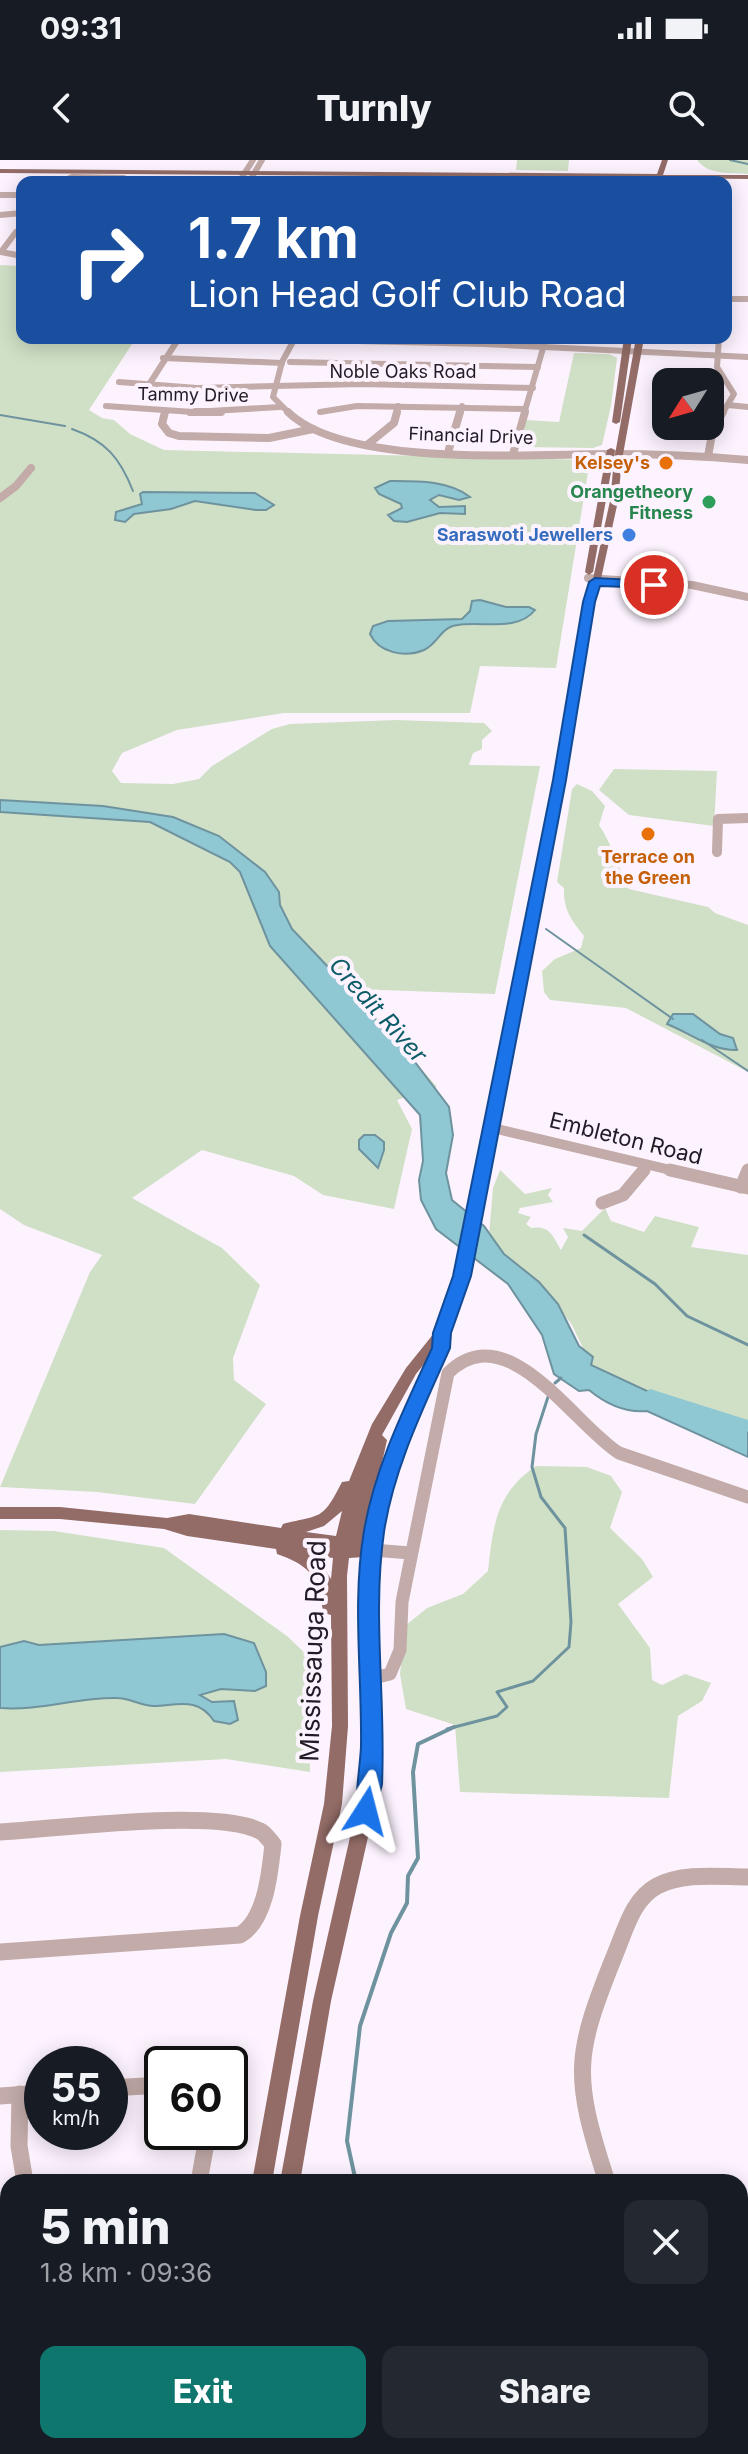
<!DOCTYPE html>
<html lang="en">
<head>
<meta charset="utf-8">
<style>
	:root { --surface:#171b24; --page:#242831; --text:#f1f3f6; --muted:#9ea1a6; --accent:#0f766e }
	body { margin:0; font-family:Inter,sans-serif; background:var(--page); color:var(--text); height:100vh; display:flex; flex-direction:column; font-size:30px; white-space:nowrap }
	* { box-sizing:border-box; margin:0 }
	p { font-size:26px; color:var(--muted) }
	.icon { flex:none; width:44px; height:44px; fill:none; stroke:currentColor; stroke-width:2; stroke-linecap:round; stroke-linejoin:round }
	.map { position:relative; flex:1; overflow:hidden }
	.side { position:absolute; left:0px; top:2014px; width:748px; height:280px; display:flex; flex-direction:column; background:var(--surface); border-radius:24px 24px 0 0; box-shadow:0 4px 20px #0003 }
	.side>* { flex:none }
	.hud { position:absolute; left:16px; top:16px; width:716px; height:168px; border-radius:16px; box-shadow:0 4px 20px #0003; background:#1a4fa0; color:#fff; overflow:hidden }
	.needle { width:52px; rotate:233deg }
	.buttons { position:absolute; left:652px; top:208px; display:grid; gap:16px }
	.buttons a { display:grid; place-items:center; width:72px; height:72px; border-radius:16px; background:var(--surface); box-shadow:0 4px 20px #0003; font-size:40px }
	.speed { position:absolute; left:24px; top:1886px; display:flex; gap:16px; font-size:40px; font-weight:700; text-align:center }
	.speed>* { display:grid; place-content:center; width:104px; height:104px; border-radius:50%; background:var(--surface); box-shadow:0 4px 20px #0003; line-height:1 }
	.speed small { font-size:20px; font-weight:400 }
	.speed .limit { border:4px solid #111; border-radius:12px; background:#fff; color:#111 }
	.pin { position:absolute; display:grid; place-items:center; width:68px; height:68px; color:#fff; margin:-34px; border:4px solid #fff; border-radius:50%; box-shadow:0 2px 8px #0007 }
	.me { position:absolute; width:88px; margin:-44px; rotate:9deg; stroke-linejoin:round; filter:drop-shadow(0 0 6px #0008) }
	.turn { display:flex; align-items:center; gap:28px; height:168px; padding:0 40px; font-size:36px }
	.turn .icon { width:104px; height:104px; stroke-width:2.5 }
	.turn b { display:block; font-size:56px; line-height:68px }
	.round { display:grid; place-items:center; flex:none; width:84px; height:84px; border-radius:16px; background:var(--page) }
	.headline { display:flex; align-items:center; justify-content:space-between; height:136px; padding:0 40px }
	h1 { font-size:48px; font-weight:800; line-height:60px }
	.button { display:flex; gap:16px; margin-top:auto; padding:16px 40px }
	.button a { flex:1; height:92px; border-radius:16px; background:var(--accent); color:#fff; font-size:32px; font-weight:800; line-height:92px; text-align:center }
	.button a+a { background:var(--page); color:var(--text) }
	.status { display:flex; justify-content:space-between; align-items:center; height:56px; padding:0 40px; background:var(--surface); direction:ltr }
	.status svg { height:22px; fill:currentColor }
	header { display:flex; justify-content:space-between; align-items:center; height:104px; padding:0 40px; background:var(--surface); font-size:36px; font-weight:800 }
	.map>svg:first-child { display:block }
</style>
</head>
<body>
<div class="status"><b>09:31</b><svg viewBox="0 0 49 12"><path d="M0 12V9h3v3zM5 12V6h3v6zM10 12V3h3v9zM15 12V0h3v12zM26 1h20v11H26zM47 4h2v5h-2z"/></svg></div>
<header><svg class="icon" aria-label="back" viewBox="0 0 24 24"><path d="M15 5l-7 7 7 7"/></svg>Turnly<svg class="icon" aria-label="search" viewBox="0 0 24 24"><circle cx="10" cy="10" r="6"/><path d="M15 15l6 6"/></svg></header>
<div class="map">
<svg width="748" height="2294" viewBox="0 0 748 2294">
	<rect width="100%" height="100%" fill="#fdf3ff"/>
	<!-- green -->
	<g fill="#d0e0c6">
		<path d="M 517,0 L 569,0 L 568,11 L 516,10 Z"/>
		<path d="M 697,0 L 748,0 L 748,14 C 731,13 708,15 697,0 Z"/>
		<path d="M 0,105 L 22,106 L 22,178 L 136,178 L 89,250 L 102,258 L 114,260 L 130,274 L 164,290 L 590,300 L 556,508 L 480,506 L 470,553 L 284,553 L 177,570 L 122,593 L 112,611 L 121,623 L 173,624 L 199,619 L 212,606 L 272,569 L 290,564 L 396,560 L 484,563 L 492,571 L 482,580 L 482,589 L 473,593 L 469,605 L 540,606 L 495,834 L 352,829 L 437,927 L 397,940 L 412,969 L 394,1049 L 323,1035 L 294,1016 L 202,990 L 132,1038 L 222,1088 L 260,1125 L 233,1198 L 234,1220 L 266,1244 L 195,1344 L 97,1332 L 0,1327 L 90,1112 L 102,1095 L 24,1065 L 0,1049 Z"/>
		<path d="M 574,193 L 609,194 L 617,198 L 611,246 L 602,285 L 593,288 L 522,287 L 526,260 L 559,262 Z"/>
		<path d="M 614,609 L 717,611 L 714,666 L 629,655 L 599,630 Z"/>
		<path d="M 577,624 L 592,631 L 605,646 L 599,665 C 612,684 618,707 629,729 L 708,747 L 715,753 L 748,765 L 748,912 L 626,848 L 550,840 L 544,832 L 542,811 L 555,799 L 581,788 L 584,776 C 571,760 563,749 564,728 L 557,722 L 572,629 Z"/>
		<path d="M 500,1010 L 525,1034 L 552,1028 L 548,1035 L 553,1042 L 520,1048 L 518,1053 L 531,1057 L 526,1064 L 531,1068 C 550,1065 552,1075 561,1090 L 568,1077 L 563,1068 L 582,1071 L 605,1048 L 611,1061 L 644,1072 L 655,1056 L 699,1067 L 691,1087 L 748,1095 L 748,1264 L 728,1255 L 692,1252 L 591,1205 L 572,1165 L 539,1122 L 504,1094 L 489,1075 L 493,1028 Z"/>
		<path d="M 536,1306 L 587,1307 L 611,1316 L 622,1332 L 610,1368 L 642,1399 L 653,1417 L 618,1444 L 650,1488 L 652,1520 L 662,1525 L 685,1514 L 711,1523 L 702,1541 L 678,1556 L 669,1638 L 460,1632 L 455,1565 L 406,1549 L 400,1514 L 405,1466 L 427,1448 L 463,1434 L 488,1411 C 493,1366 496,1333 536,1306 Z"/>
		<path d="M 0,1370 L 54,1371 L 164,1388 L 287,1476 L 309,1497 L 310,1612 L 226,1599 L 0,1612 Z"/>
		<path d="M 8,2037 L 8,2246 L 0,2247 L 0,2039 Z"/>
	</g>
	<!-- water -->
	<g fill="#8fc7d2" stroke="#6e939e" stroke-width="2">
		<path d="M 390,321 C 416,321 449,320 470,337 L 459,340 L 439,335 L 430,340 L 439,347 L 465,346 L 465,354 L 440,353 L 407,362 L 394,361 L 388,355 L 402,348 L 401,344 L 379,334 L 375,328 Z"/>
		<path d="M 143,332 L 255,333 L 274,345 L 266,350 L 256,350 L 195,341 L 171,349 L 134,354 L 125,362 L 115,360 L 116,352 L 142,344 L 140,334 Z"/>
		<path d="M 480,440 L 506,447 L 529,447 L 535,450 C 518,472 481,461 458,465 C 440,467 439,483 424,490 C 405,498 379,493 370,474 L 373,466 L 388,461 L 462,459 L 470,451 L 472,441 Z"/>
		<path d="M 0,640 L 103,646 L 173,657 L 219,676 L 265,712 L 279,732 L 280,745 L 292,769 L 369,850 L 380,866 L 408,893 L 449,947 L 453,975 L 446,1013 L 452,1040 L 484,1066 L 504,1094 L 539,1122 L 558,1144 L 579,1186 L 593,1197 L 591,1205 L 692,1252 L 728,1255 L 748,1264 L 748,1297 L 647,1251 C 625,1253 606,1244 589,1230 L 579,1231 L 554,1214 L 542,1175 L 508,1124 L 436,1069 L 421,1040 L 419,1020 L 423,1001 L 420,955 L 270,786 L 240,712 L 230,702 L 150,662 L 0,652 Z"/>
		<path d="M 673,854 L 693,854 L 720,874 L 733,878 L 737,890 C 712,891 690,873 667,864 Z"/>
		<path d="M 364,975 L 375,975 L 384,982 L 384,990 L 378,1008 L 359,989 L 359,980 Z"/>
		<path d="M 224,1474 L 254,1483 L 266,1512 L 266,1526 L 255,1531 L 221,1529 L 200,1535 L 212,1542 L 234,1541 L 238,1560 L 230,1564 L 214,1561 C 198,1537 179,1545 154,1546 C 141,1546 130,1538 117,1538 C 78,1537 40,1551 0,1548 L 0,1487 L 24,1481 L 39,1485 Z"/>
	</g>
	<g fill="none" stroke-linecap="round" stroke-linejoin="round">
		<!-- stream-far2 -->
		<g stroke="#6e939e" stroke-width="2">
			<path d="M 730,0 L 748,4"/>
			<path d="M 0,255 L 65,266"/>
			<path d="M 72,269 C 106,281 120,298 133,331"/>
			<path d="M 546,769 L 673,859"/>
			<path d="M 702,880 L 748,911"/>
		</g>
		<!-- stream-far1 -->
		<g stroke="#6e939e" stroke-width="3">
			<path d="M 584,1075 L 655,1124 L 687,1156 L 748,1185"/>
			<path d="M 555,1223 L 561,1218"/>
			<path d="M 447,1569 L 497,1556 L 507,1547 L 497,1532 L 533,1521 L 569,1487 L 571,1462 L 565,1368 L 541,1337 L 532,1307 L 536,1274 L 548,1237"/>
		</g>
		<!-- stream -->
		<g stroke="#6e939e" stroke-width="4">
			<path d="M 356,2022 L 347,1981 L 360,1866 L 391,1773 L 407,1743 L 408,1716 L 418,1698 L 413,1612 L 418,1584 L 454,1567"/>
			<path d="M 419,2286 L 420,2294"/>
		</g>
		<!-- river -->
		<path fill="#8fc7d2" fill-rule="evenodd" d="M 650,1229 L 748,1260 L 748,1272 L 644,1239 L 642,1235 Z"/>
		<!-- minor-far4 -->
		<g stroke="#c2aba8" stroke-width="6">
			<path d="M 61,22 L 72,17 L 124,18 L 128,22"/>
			<path d="M 239,22 L 253,0"/>
			<path d="M 249,22 L 262,0"/>
			<path d="M 0,35 L 22,35"/>
			<path d="M 0,55 L 22,53"/>
			<path d="M 16,72 L 1,92 L 22,96"/>
			<path d="M 726,139 L 748,139"/>
			<path d="M 234,178 L 485,184 L 748,197"/>
			<path d="M 719,178 L 717,207 L 734,234 L 722,254"/>
			<path d="M 163,198 L 282,203"/>
			<path d="M 290,202 L 538,207"/>
			<path d="M 119,222 L 197,228 L 361,224 L 533,228"/>
			<path d="M 148,226 L 179,178"/>
			<path d="M 728,245 L 748,247"/>
			<path d="M 106,246 L 193,252 L 280,247"/>
			<path d="M 320,252 L 357,246 L 525,249"/>
			<path d="M 290,254 L 273,237 L 282,202 L 295,178"/>
			<path d="M 396,254 L 398,246"/>
			<path d="M 459,254 L 462,246"/>
			<path d="M 524,254 L 546,178"/>
		</g>
		<!-- minor-far3 -->
		<g stroke="#c2aba8" stroke-width="8">
			<path d="M 165,252 L 162,264 L 169,273 L 179,276 L 269,278 L 313,269"/>
			<path d="M 190,252 L 221,252"/>
			<path d="M 288,252 C 345,308 531,294 608,294 C 655,294 702,296 748,300"/>
			<path d="M 367,285 L 394,263 L 397,252"/>
			<path d="M 449,289 L 460,252"/>
			<path d="M 513,294 L 525,252"/>
			<path d="M 708,296 L 713,269 L 723,252"/>
			<path d="M 0,338 L 16,326 L 31,308"/>
			<path d="M 588,418 L 692,425 L 748,437"/>
		</g>
		<!-- minor-far2 -->
		<g stroke="#c2aba8" stroke-width="10">
			<path d="M 717,692 L 718,659 L 748,658"/>
			<path d="M 493,968 L 679,1012"/>
			<path d="M 642,1012 L 647,1005"/>
		</g>
		<!-- minor-far1 -->
		<g stroke="#c2aba8" stroke-width="13">
			<path d="M 670,1010 L 748,1028"/>
			<path d="M 741,1027 L 748,1010"/>
			<path d="M 602,1043 L 623,1035 L 644,1010"/>
			<path d="M 373,1390 L 410,1393"/>
			<path d="M 370,1519 L 390,1514 L 400,1490 L 402,1442 L 448,1213 C 507,1154 574,1265 619,1293 L 748,1337"/>
		</g>
		<!-- minor -->
		<g stroke="#c2aba8" stroke-width="17">
			<path d="M 0,1672 C 56,1669 216,1648 260,1671 C 265,1673 269,1680 273,1684 C 270,1711 266,1760 240,1775 L 0,1792"/>
			<path d="M 110,1928 L 162,1925"/>
			<path d="M 20,1934 L 19,1986 L 25,2022"/>
			<path d="M 0,1936 L 42,1933"/>
			<path d="M 199,2022 L 208,1972"/>
			<path d="M 607,2022 C 572,1914 574,1896 616,1792 C 626,1768 633,1739 657,1726 C 684,1712 719,1717 748,1717"/>
			<path d="M 740,2230 L 748,2226"/>
			<path d="M 0,2267 L 8,2267"/>
		</g>
		<!-- major -->
		<g fill="#936c67" fill-rule="evenodd">
			<path d="M 662,0 L 668,0 L 663,15 L 748,15 L 748,19 L 662,18 L 661,22 L 655,22 L 656,18 L 0,13 L 0,9 L 657,14 Z"/>
			<path d="M 624,178 L 632,178 L 620,262 L 616,264 L 612,262 Z"/>
			<path d="M 636,178 L 644,178 L 622,300 L 618,341 L 597,437 L 593,442 L 564,620 L 469,1116 L 449,1173 L 448,1188 L 402,1295 L 382,1371 L 377,1430 L 380,1624 L 331,1841 L 300,2022 L 280,2022 L 313,1841 L 362,1624 L 361,1430 L 364,1397 L 349,1398 L 347,1416 L 348,1566 L 342,1644 L 318,1756 L 272,2022 L 252,2022 L 300,1756 L 324,1644 L 332,1566 L 331,1455 L 324,1453 C 321,1445 321,1436 319,1427 C 312,1409 295,1400 277,1394 L 276,1389 L 187,1376 L 164,1369 L 60,1359 L 0,1359 L 0,1347 L 60,1347 L 167,1358 L 189,1354 L 281,1368 L 283,1364 C 322,1354 322,1361 342,1322 L 349,1321 L 372,1264 L 406,1208 L 435,1172 L 455,1116 L 554,620 L 584,442 L 589,437 L 610,341 L 614,300 ZM 429,1198 L 386,1295 L 366,1376 L 387,1280 L 382,1275 L 416,1214 ZM 342,1351 L 336,1376 L 306,1372 L 324,1366 ZM 308,1394 L 333,1398 L 331,1419 L 323,1407 Z"/>
			<path d="M 611,288 L 615,290 L 593,412 L 589,415 L 585,412 L 607,290 Z"/>
			<path d="M 210,2286 L 254,2286 L 252,2294 L 208,2294 Z"/>
		</g>
	</g>
	<!-- route -->
	<path fill="#1a73e8" stroke="#114b97" stroke-width="2" d="M 595,418 L 654,421 L 660,425 L 654,428 L 600,426 L 595,442 L 566,620 L 471,1116 L 451,1173 L 450,1188 C 424,1247 394,1307 384,1372 C 372,1455 386,1540 382,1624 L 374,1657 L 366,1660 L 358,1657 C 353,1648 361,1601 361,1585 C 362,1514 352,1441 364,1371 C 375,1306 405,1247 432,1188 L 433,1173 L 453,1116 L 553,620 L 583,442 L 589,422 Z"/>
	<!-- markers -->
	<g fill="#e8710a" stroke="#fdf3ff" stroke-width="3">
		<circle cx="666" cy="303" r="8"/>
		<circle cx="648" cy="674" r="8"/>
	</g>
	<circle fill="#2e9e5b" stroke="#fdf3ff" stroke-width="3" cx="709" cy="342" r="8"/>
	<circle fill="#3f7fe0" stroke="#fdf3ff" stroke-width="3" cx="629" cy="375" r="8"/>
	<g text-anchor="middle" stroke-width="8" stroke-linejoin="round" paint-order="stroke">
		<!-- far-street labels -->
		<g font-size="18" fill="#221a24" stroke="#fdf3ff">
			<text x="403" y="218">Noble Oaks Road</text>
			<text transform="translate(193 235) rotate(1)" y="6">Tammy Drive</text>
			<text transform="translate(471 276) rotate(2)" y="6">Financial Drive</text>
		</g>
		<!-- far-food labels -->
		<g font-size="18" font-weight="bold" fill="#c56008" stroke="#fdf3ff" text-anchor="end">
			<text x="650" y="309">Kelsey's</text>
			<text x="648" y="703" text-anchor="middle">Terrace on<tspan x="648" dy="21">the Green</tspan></text>
		</g>
		<!-- far-leisure labels -->
		<g font-size="18" font-weight="bold" fill="#27864d" stroke="#fdf3ff" text-anchor="end">
			<text x="693" y="338">Orangetheory<tspan x="693" dy="21">Fitness</tspan></text>
		</g>
		<!-- far-shop labels -->
		<g font-size="18" font-weight="bold" fill="#366cbe" stroke="#fdf3ff" text-anchor="end">
			<text x="613" y="381">Saraswoti Jewellers</text>
		</g>
		<!-- street labels -->
		<g font-size="22" fill="#221a24" stroke="#fdf3ff">
			<text transform="translate(626 978) rotate(14)" y="8">Embleton Road</text>
		</g>
		<!-- water labels -->
		<g font-size="24" font-style="italic" fill="#0d5d68" stroke="#fdf3ff">
			<text transform="translate(378 850) rotate(48)" y="8">Credit River</text>
		</g>
		<!-- near-street labels -->
		<g font-size="26" fill="#221a24" stroke="#fdf3ff">
			<text transform="translate(313 1491) rotate(-88)" y="9">Mississauga Road</text>
		</g>
	</g>
</svg>
<div class="buttons">
<a><svg class="needle" viewBox="-14 -14 28 28"><path d="M0-13l5 13h-10z" fill="#e53935"/><path d="M0 13l5-13h-10z" fill="#9ea1a6"/></svg></a>
</div>
<div class="speed"><div>55<small>km/h</small></div><div class="limit">60</div></div>
<div class="pin" style="left:654px;top:425px;background:#d93025"><svg class="icon" aria-label="arrive" viewBox="0 0 24 24"><path d="M6 21V4h12l-3 4 3 4H6"/></svg></div>
<svg class="me" style="left:366px;top:1651px" viewBox="-20 -20 40 40"><path d="M0-17L14 15 0 8-14 15z" fill="#1a73e8" stroke="#fff" stroke-width="4"/></svg>
<div class="hud">
<div class="turn"><svg class="icon" aria-label="right" viewBox="0 0 24 24"><path d="M7 20v-9h11M14 6l5 5-5 5"/></svg><div><b>1.7 km</b>Lion Head Golf Club Road</div></div>
</div>
<section class="side">
<div class="headline"><div><h1>5 min</h1><p>1.8 km · 09:36</p></div><a class="round"><svg class="icon" aria-label="close" viewBox="0 0 24 24"><path d="M6 6l12 12M18 6L6 18"/></svg></a></div>
<div class="button"><a>Exit</a><a>Share</a></div>
</section>
</div>
</body>
</html>
